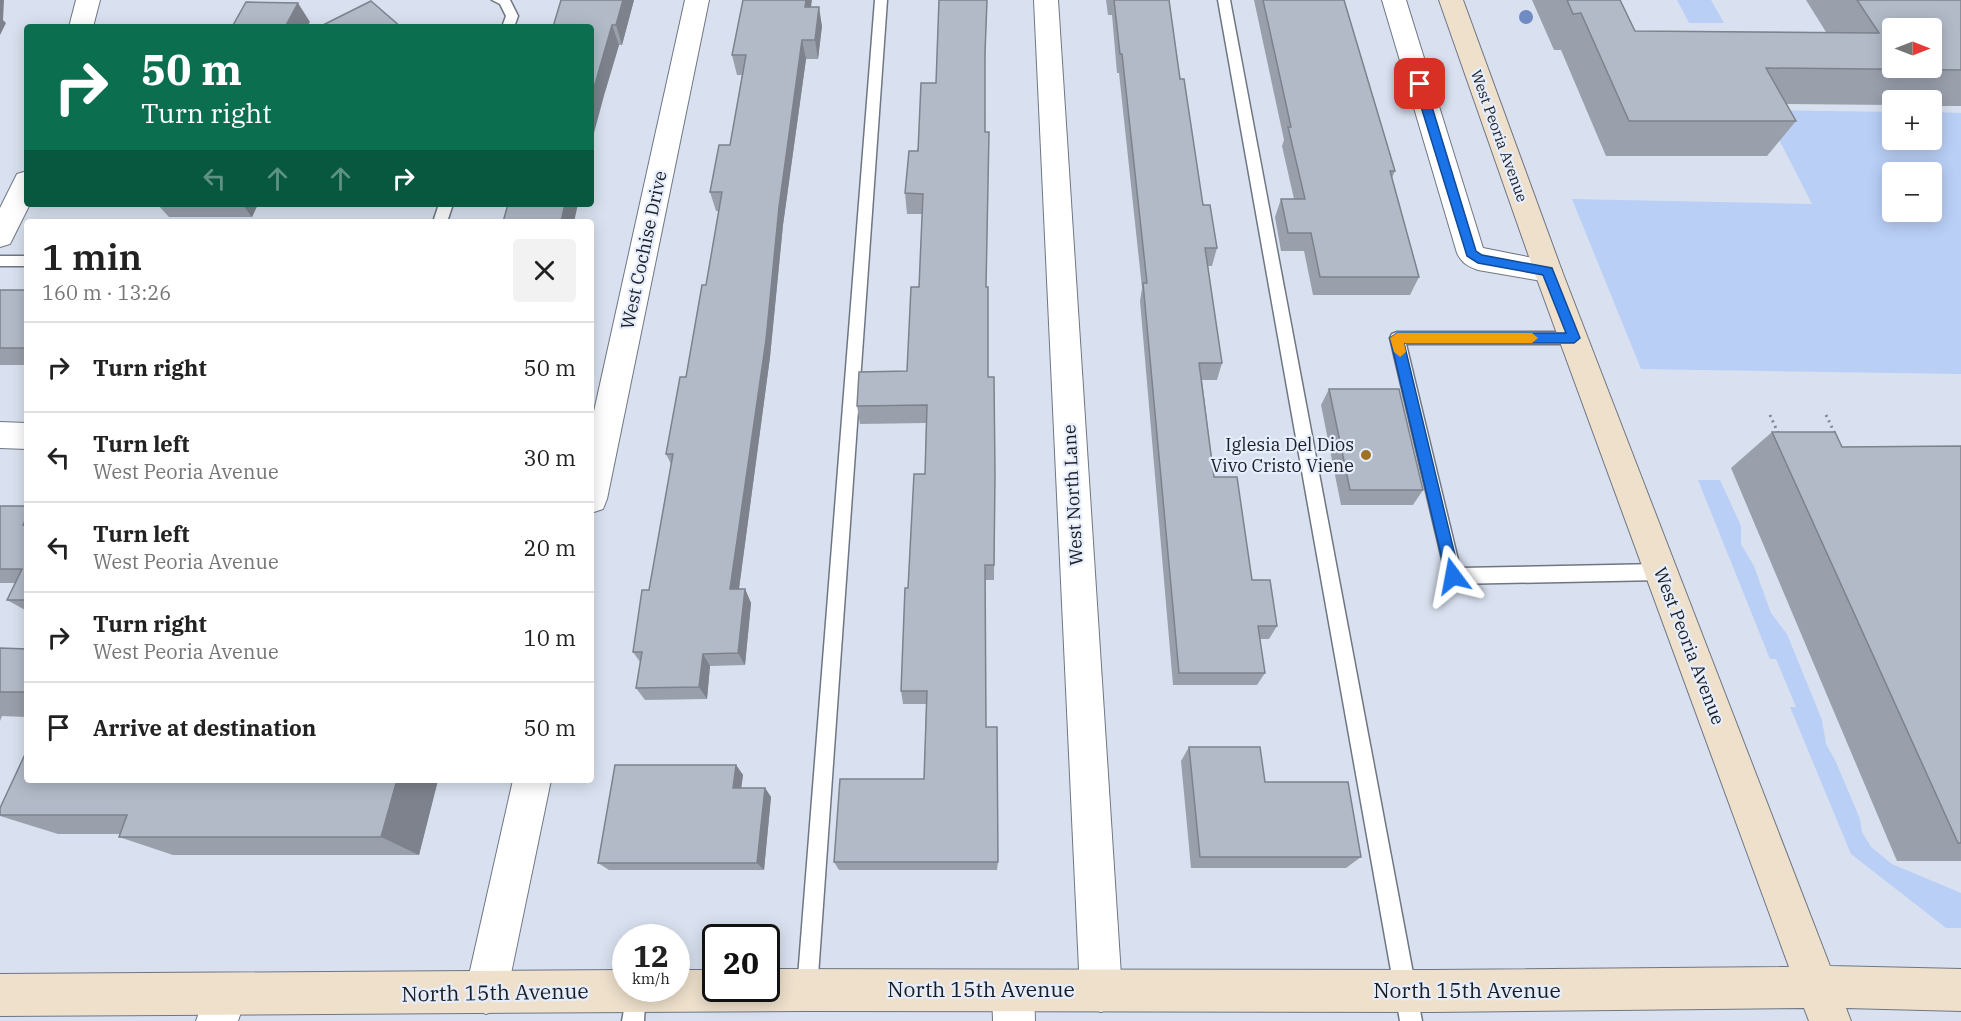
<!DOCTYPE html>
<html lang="en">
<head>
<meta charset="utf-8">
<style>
	:root { --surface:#fff; --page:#f2f2f2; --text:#222; --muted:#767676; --line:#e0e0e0 }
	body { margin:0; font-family:"IBM Plex Serif",serif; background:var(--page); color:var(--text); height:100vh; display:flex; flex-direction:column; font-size:22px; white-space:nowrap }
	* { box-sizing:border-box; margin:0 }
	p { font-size:20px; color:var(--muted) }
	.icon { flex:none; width:33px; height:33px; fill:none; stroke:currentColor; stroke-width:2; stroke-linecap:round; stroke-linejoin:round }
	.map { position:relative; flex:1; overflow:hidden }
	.side { position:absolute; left:24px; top:219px; width:570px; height:564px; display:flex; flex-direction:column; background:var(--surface); border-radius:6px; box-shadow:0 3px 15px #0003 }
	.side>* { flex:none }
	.guide { position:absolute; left:24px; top:24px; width:570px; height:183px; border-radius:6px; box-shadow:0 3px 15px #0003; background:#0b6e4f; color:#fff; overflow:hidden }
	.needle { width:39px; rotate:90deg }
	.controls { position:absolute; left:1882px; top:18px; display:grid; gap:12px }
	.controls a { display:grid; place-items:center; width:60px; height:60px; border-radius:6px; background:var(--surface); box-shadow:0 3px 15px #0003; font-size:30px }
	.speed { position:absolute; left:612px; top:924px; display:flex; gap:12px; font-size:30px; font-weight:700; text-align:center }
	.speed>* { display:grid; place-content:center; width:78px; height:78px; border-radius:50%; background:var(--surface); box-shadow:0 3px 15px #0003; line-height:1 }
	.speed small { font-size:15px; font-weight:400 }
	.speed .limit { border:3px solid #111; border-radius:9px; background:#fff; color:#111 }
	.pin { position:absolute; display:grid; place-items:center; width:51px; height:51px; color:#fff; margin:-26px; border-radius:12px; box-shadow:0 3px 9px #0006 }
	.me { position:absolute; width:66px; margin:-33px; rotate:347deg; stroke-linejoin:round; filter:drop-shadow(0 0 4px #0008) }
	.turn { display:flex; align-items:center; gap:21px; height:126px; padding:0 18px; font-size:27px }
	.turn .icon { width:78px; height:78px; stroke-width:2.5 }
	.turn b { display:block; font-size:42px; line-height:51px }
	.lanes { display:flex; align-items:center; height:57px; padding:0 18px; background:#0003; justify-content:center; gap:30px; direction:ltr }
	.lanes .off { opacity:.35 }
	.round { display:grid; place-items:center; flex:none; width:63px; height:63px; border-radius:6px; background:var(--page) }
	.headline { display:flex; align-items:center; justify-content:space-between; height:102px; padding:0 18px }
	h1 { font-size:36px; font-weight:600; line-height:45px }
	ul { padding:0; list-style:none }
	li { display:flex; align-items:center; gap:18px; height:90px; padding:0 18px; border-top:2px solid var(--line) }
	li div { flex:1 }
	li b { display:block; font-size:22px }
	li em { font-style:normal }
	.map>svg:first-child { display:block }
</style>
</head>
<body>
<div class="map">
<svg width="1961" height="1021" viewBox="0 0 1961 1021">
	<rect width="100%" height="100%" fill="#d9e1f0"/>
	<!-- green -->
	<g fill="#b9cff6" fill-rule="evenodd">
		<path d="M 1677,0 L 1711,0 L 1724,23 L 1689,23 Z"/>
		<path d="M 1764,110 L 1893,112 L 1893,140 L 1932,140 L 1932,112 L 1961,113 L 1961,374 L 1641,369 L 1572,199 L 1812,204 ZM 1893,172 L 1932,172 L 1932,212 L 1893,212 Z"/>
		<path d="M 1698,480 L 1720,480 L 1741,526 L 1741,544 L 1754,566 L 1771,613 L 1787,634 L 1822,720 L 1826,744 L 1836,762 L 1860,819 L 1862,832 L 1871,847 L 1892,864 L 1961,893 L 1961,928 L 1946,928 L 1851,854 L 1790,707 L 1796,707 L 1776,659 L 1770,659 Z"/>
	</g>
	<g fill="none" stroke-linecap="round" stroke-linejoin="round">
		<!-- lane casing -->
		<g stroke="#6f7683" stroke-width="3">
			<g id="lane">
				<path d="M 492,0 L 510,0 L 518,16 L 514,27 L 502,27 L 506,16 L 500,4 Z"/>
				<path d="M 875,0 L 887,0 L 817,990 L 814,997 L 807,1000 L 800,997 L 797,990 Z"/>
				<path d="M 1218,0 L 1230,0 L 1422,1021 L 1400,1021 Z"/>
				<path d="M 439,204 L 453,204 L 447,222 L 433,222 Z"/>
				<rect x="0" y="256" width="27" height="10"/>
				<path d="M 1397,332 L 1574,332 L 1579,334 L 1581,338 L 1579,342 L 1574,344 L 1406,344 L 1460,568 L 1660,564 L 1666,567 L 1669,572 L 1666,577 L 1660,580 L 1453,584 L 1447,581 L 1390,338 L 1392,334 Z"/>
				<path d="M 628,988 L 646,988 L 644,1021 L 622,1021 Z"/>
			</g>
		</g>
		<!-- street casing -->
		<g stroke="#6f7683" stroke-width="2">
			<g id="street">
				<path d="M 76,0 L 100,0 L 93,27 L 69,27 Z"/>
				<path d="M 685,0 L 709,0 L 607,499 L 603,509 L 591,513 L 591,425 Z"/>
				<path d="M 1034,0 L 1058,0 L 1122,991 L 1116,1006 L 1101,1012 L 1086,1006 L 1080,991 Z"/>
				<path d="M 1382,0 L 1406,0 L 1483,248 L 1558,263 L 1562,271 L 1558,279 L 1548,282 L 1478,270 C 1467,266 1462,263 1457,253 Z"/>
				<path d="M 27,171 L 27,204 L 30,204 L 10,244 L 0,247 L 0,208 L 17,174 Z"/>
				<path d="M 0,422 L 27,423 L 27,449 L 0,448 Z"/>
				<path d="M 513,780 L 551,780 L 507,993 L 501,1008 L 486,1014 L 471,1008 L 465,993 Z"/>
				<path d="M 1013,970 L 1028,976 L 1034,991 L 1035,1021 L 993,1021 L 992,991 L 998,976 Z"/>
				<path d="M 226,973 L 241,979 L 247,994 L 238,1021 L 196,1021 L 211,979 Z"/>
			</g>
		</g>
		<!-- secondary casing -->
		<g stroke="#6f7683" stroke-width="2">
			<path id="secondary" d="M 1439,0 L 1463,0 L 1562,271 L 1830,966 L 1961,969 L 1961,1011 L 1846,1008 L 1851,1021 L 1809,1021 L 1804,1008 L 1432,1012 L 807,1011 L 0,1016 L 0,974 L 626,970 L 626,988 L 676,988 L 676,970 L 716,970 L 716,988 L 766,988 L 766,969 L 1432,970 L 1789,967 L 1534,271 Z"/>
		</g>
		<!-- path -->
		<g stroke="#848994" stroke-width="3" stroke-dasharray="2 4" stroke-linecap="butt">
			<path d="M 1770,415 L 1779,435"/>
			<path d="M 1826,415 L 1836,436"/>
		</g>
		<!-- lane -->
		<use href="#lane" fill="#fff" fill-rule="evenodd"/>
		<!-- street -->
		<use href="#street" fill="#fff" fill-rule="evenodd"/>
		<!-- secondary -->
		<use href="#secondary" fill="#eee0cb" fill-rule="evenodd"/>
	</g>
	<!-- trees -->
	<circle fill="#6f8bc1" cx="1526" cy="17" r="7"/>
	<!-- wall -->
	<g fill="#99a0ac">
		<path d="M 634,0 L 622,45 L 619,45 L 605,92 L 591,27 Z"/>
		<path d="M 939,0 L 987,0 L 985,69 L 986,287 L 988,377 L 995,475 L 994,580 L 985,580 L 986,727 L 998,862 L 997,870 L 839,870 L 834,862 L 924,779 L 926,704 L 903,704 L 901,691 L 908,588 L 925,474 L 926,423 L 860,424 L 857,406 L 907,371 L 919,287 L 922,214 L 907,214 L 905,193 L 936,83 Z"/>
		<path d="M 1106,0 L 1169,0 L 1180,79 L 1203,205 L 1217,248 L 1212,266 L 1208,266 L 1222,363 L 1217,380 L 1202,380 L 1214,477 L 1252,580 L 1277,626 L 1269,639 L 1260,639 L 1265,673 L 1257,685 L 1173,685 L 1140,301 L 1142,288 L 1119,73 L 1117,73 L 1112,15 L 1108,15 Z"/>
		<path d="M 1254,0 L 1344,0 L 1395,171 L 1392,178 L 1419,277 L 1410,295 L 1313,295 L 1304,251 L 1281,251 L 1275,217 L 1281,199 L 1294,199 L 1282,146 L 1284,140 Z"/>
		<path d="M 1532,0 L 1620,0 L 1635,31 L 1826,32 L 1806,0 L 1961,0 L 1961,106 L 1932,106 L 1932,100 L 1893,100 L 1893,105 L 1786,104 L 1796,121 L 1767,156 L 1606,156 L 1561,50 L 1554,50 Z"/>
		<path d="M 811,7 L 822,26 L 818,59 L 806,59 L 783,225 L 770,357 L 739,589 L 745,589 L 751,603 L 745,665 L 710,666 L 707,699 L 645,700 L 636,688 L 640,662 L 633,652 L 649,590 L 671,464 L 666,454 L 686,377 L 706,285 L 719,211 L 716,211 L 710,192 L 730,145 L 742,75 L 737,75 L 732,55 Z"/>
		<path d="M 157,204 L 258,204 L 252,217 L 169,217 Z"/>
		<rect x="0" y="290" width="27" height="75"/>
		<path d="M 1329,389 L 1423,490 L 1413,505 L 1341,505 L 1321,405 Z"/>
		<path d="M 1772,432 L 1842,447 L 1961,446 L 1961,861 L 1897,861 L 1731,468 Z"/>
		<path d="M 0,506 L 27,506 L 27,611 L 7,600 L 16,583 L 0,583 Z"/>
		<path d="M 0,648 L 27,649 L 27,717 L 2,716 L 0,721 Z"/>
		<path d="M 1189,747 L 1265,782 L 1361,857 L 1346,868 L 1191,868 L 1181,761 Z"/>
		<path d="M 736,765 L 743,775 L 741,788 L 765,788 L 771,797 L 764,870 L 609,870 L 598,863 Z"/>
		<path d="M 27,780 L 438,780 L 419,855 L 173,855 L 119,837 L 120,834 L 58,834 L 0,816 L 0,808 Z"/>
	</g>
	<!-- shaded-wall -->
	<g fill="#7d828c">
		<path d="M 0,0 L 4,0 L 3,20 L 6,23 L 0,35 Z"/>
		<path d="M 623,0 L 634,0 L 622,45 L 616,25 Z"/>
		<path d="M 806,0 L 812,0 L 808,26 L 805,7 Z"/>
		<path d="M 298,3 L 310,22 L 307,27 L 285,27 Z"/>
		<path d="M 819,7 L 822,26 L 818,59 L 815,40 Z"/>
		<path d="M 612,25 L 619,45 L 605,92 L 591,144 L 591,98 Z"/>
		<path d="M 802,40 L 806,59 L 783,225 L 770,357 L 737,603 L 730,589 L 779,207 Z"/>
		<path d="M 242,204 L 258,204 L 252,217 Z"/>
		<path d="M 565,204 L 578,204 L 574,222 L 561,222 Z"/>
		<path d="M 27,517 L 27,528 L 23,525 Z"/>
		<path d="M 745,589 L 751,603 L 745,665 L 738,653 Z"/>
		<path d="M 703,654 L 710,666 L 707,699 L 699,687 Z"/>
		<path d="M 736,765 L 743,775 L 740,797 L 733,788 Z"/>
		<path d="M 397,780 L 438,780 L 419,855 L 381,837 Z"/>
		<path d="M 765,788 L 771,797 L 764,870 L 757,863 Z"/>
	</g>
	<!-- building -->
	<g fill="#b2bac8" stroke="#7d828c" stroke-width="1.5" fill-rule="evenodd">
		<path d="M 561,0 L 623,0 L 616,25 L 612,25 L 591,98 L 591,27 L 553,27 Z"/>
		<path d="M 743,0 L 806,0 L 805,7 L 819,7 L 815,40 L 802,40 L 779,207 L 766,340 L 730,589 L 745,589 L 738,653 L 703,654 L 699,687 L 636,688 L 642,652 L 633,652 L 642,590 L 649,590 L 673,454 L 666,454 L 680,377 L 686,377 L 702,285 L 706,285 L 722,192 L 710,192 L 719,145 L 730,145 L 746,55 L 732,55 Z"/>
		<path d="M 939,0 L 987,0 L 985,53 L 985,132 L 989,132 L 986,287 L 988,287 L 988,377 L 994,377 L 995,475 L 994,565 L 985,565 L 986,727 L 997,727 L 998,862 L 834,862 L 840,779 L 924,779 L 927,691 L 901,691 L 905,588 L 908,588 L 914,474 L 925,474 L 927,405 L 857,406 L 859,372 L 907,371 L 911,287 L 919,287 L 923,194 L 905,193 L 909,151 L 918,151 L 921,83 L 936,83 Z"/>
		<path d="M 1114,0 L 1169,0 L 1180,79 L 1184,79 L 1203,205 L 1210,205 L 1217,248 L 1205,248 L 1222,363 L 1199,363 L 1214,477 L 1237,477 L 1252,580 L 1270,580 L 1277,626 L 1258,626 L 1265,673 L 1179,673 L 1143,283 L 1147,283 L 1122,54 L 1120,54 Z"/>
		<path d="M 1263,0 L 1344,0 L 1395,171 L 1390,171 L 1419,277 L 1320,277 L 1311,233 L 1288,233 L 1281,199 L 1305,199 L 1288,127 L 1291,127 Z"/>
		<path d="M 1567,0 L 1620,0 L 1635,31 L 1879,33 L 1857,0 L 1961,0 L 1961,70 L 1766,68 L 1796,121 L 1629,121 L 1581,13 L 1573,14 ZM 1893,28 L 1932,28 L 1932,68 L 1893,68 Z"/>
		<path d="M 371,1 L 401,27 L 319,27 Z"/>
		<path d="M 246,2 L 298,3 L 285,27 L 232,27 Z"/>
		<path d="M 508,204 L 565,204 L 561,222 L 503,222 Z"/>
		<rect x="0" y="290" width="27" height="58"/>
		<path d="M 1329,389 L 1399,389 L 1423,490 L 1350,490 Z"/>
		<path d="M 1772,432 L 1835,432 L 1842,447 L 1961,446 L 1961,843 L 1958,843 Z"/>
		<path d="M 0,506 L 27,506 L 27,517 L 23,525 L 27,525 L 27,600 L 7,600 L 22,569 L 0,569 Z"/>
		<path d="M 0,648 L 27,649 L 27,692 L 0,692 Z"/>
		<path d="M 1189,747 L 1260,747 L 1265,782 L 1348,782 L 1361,857 L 1200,857 Z"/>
		<path d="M 27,750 L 27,780 L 397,780 L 381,837 L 119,837 L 127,815 L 0,815 L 0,808 Z"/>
		<path d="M 615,765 L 736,765 L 733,788 L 765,788 L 757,863 L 598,863 Z"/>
	</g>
	<!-- route -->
	<path fill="#1a73e8" stroke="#114b97" stroke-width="1.5" d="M 1420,81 L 1425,84 L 1476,251 L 1482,255 L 1552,268 L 1580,338 L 1574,343 L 1404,343 L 1460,576 L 1458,581 L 1453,582 L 1448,581 L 1446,576 L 1390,338 L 1397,333 L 1566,333 L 1543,275 L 1478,263 L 1467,256 L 1414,84 Z"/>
	<!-- slow -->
	<path fill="#f59e0b" d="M 1397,333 L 1532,333 L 1538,338 L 1532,343 L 1404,343 L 1406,352 L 1400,357 L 1394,352 L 1390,338 Z"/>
	<!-- markers -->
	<circle fill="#9f7223" stroke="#e6eefd" stroke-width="2" cx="1366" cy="455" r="6"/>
	<g text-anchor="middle" stroke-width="4.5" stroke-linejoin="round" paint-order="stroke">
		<!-- far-street labels -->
		<g font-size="15" fill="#1a1d22" stroke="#e6eefd">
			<text transform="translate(1499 136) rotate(70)" y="5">West Peoria Avenue</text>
		</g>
		<!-- street labels -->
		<g font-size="18" fill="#1a1d22" stroke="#e6eefd">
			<text transform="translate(644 250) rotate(-78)" y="6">West Cochise Drive</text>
			<text transform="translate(1073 495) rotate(-93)" y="6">West North Lane</text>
			<text transform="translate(1689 646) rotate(69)" y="6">West Peoria Avenue</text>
		</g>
		<!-- poi labels -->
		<g font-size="18" fill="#1a1d22" stroke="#e6eefd" text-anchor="end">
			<text x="1354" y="451">Iglesia Del Dios<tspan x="1354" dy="21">Vivo Cristo Viene</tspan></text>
		</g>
		<!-- near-street labels -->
		<g font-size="21" fill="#1a1d22" stroke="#e6eefd">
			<text x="981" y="997">North 15th Avenue</text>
			<text x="1467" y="998">North 15th Avenue</text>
			<text transform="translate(495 993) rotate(-1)" y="7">North 15th Avenue</text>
		</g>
	</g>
</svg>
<div class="controls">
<a><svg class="needle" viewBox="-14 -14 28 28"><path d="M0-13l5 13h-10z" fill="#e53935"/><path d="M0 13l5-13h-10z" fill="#767676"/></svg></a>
<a>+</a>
<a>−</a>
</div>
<div class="speed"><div>12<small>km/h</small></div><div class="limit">20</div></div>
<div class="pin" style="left:1420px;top:84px;background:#d93025"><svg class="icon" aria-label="arrive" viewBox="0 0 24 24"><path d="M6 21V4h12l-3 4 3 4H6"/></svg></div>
<svg class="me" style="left:1453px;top:576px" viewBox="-20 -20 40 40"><path d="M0-17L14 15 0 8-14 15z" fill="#1a73e8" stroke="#fff" stroke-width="4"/></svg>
<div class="guide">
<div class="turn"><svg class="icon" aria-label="right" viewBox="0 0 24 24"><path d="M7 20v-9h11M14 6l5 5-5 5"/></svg><div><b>50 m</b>Turn right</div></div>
<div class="lanes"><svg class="icon off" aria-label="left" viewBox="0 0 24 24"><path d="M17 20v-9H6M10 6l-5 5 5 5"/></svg><svg class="icon off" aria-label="ahead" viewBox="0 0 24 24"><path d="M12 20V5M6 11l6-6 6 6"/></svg><svg class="icon off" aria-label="ahead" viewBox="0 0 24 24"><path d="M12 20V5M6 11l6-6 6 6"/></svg><svg class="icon" aria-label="right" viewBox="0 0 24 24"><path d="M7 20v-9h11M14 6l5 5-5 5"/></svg></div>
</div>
<section class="side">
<div class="headline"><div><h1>1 min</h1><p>160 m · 13:26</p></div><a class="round"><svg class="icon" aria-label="close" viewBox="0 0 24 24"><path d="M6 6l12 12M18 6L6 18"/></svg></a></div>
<ul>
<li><svg class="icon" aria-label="right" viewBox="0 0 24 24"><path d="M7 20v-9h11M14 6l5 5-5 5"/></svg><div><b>Turn right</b></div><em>50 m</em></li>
<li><svg class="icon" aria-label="left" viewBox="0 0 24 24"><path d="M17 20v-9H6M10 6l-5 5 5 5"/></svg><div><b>Turn left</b><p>West Peoria Avenue</p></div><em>30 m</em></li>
<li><svg class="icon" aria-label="left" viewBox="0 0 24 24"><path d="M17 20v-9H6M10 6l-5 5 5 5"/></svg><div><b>Turn left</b><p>West Peoria Avenue</p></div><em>20 m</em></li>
<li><svg class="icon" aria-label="right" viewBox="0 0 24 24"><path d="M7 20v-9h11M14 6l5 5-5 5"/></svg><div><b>Turn right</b><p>West Peoria Avenue</p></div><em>10 m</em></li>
<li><svg class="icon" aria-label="arrive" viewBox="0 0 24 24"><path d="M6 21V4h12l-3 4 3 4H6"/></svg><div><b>Arrive at destination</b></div><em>50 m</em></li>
</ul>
</section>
</div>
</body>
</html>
